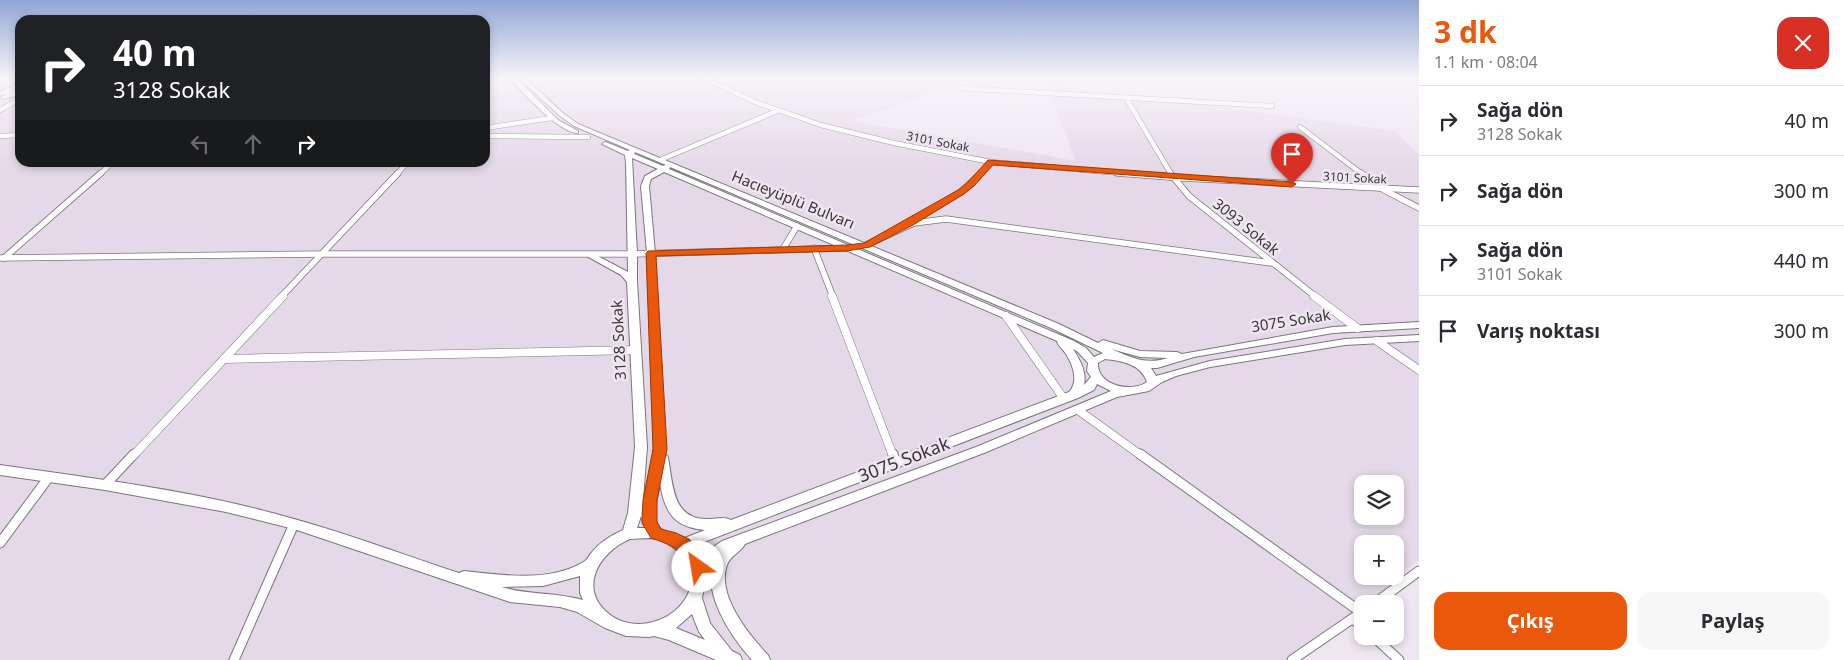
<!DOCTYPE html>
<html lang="tr">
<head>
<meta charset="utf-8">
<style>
	:root { --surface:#fff; --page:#f7f7f7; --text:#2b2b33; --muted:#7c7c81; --line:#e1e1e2; --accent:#ea580c }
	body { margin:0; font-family:"Noto Sans",sans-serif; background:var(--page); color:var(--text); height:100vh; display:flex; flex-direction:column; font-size:19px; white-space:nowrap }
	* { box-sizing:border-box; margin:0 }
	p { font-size:16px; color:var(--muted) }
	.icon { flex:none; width:28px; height:28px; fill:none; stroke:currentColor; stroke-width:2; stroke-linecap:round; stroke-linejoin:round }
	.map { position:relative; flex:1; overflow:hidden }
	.details { display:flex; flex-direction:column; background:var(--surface); width:425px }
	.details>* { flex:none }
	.top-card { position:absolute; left:15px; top:15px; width:475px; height:152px; border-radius:15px; box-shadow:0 2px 8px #0003; background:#202124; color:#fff; overflow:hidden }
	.fabs { position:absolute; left:1354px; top:475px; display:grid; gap:10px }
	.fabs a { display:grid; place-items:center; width:50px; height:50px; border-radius:10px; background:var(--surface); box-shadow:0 2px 8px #0003; font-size:25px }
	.pin { position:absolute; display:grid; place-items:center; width:42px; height:42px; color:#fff; margin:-51px -21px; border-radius:50% 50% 50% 0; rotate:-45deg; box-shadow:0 0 5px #0007 }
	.pin .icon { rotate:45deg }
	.me { position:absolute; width:55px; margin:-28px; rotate:328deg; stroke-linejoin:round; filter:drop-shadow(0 0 4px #0008) }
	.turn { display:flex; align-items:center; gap:18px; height:105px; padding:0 15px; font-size:22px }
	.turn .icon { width:65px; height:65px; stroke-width:2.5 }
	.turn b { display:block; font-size:35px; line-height:42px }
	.lanes { display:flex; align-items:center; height:48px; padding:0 15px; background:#0003; justify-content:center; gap:25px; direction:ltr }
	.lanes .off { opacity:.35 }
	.round { display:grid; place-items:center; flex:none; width:52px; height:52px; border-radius:15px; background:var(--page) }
	.summary { display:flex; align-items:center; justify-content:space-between; height:85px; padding:0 15px }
	h1 { font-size:30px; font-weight:700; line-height:38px; color:var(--accent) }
	.primary-button { display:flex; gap:10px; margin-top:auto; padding:10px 15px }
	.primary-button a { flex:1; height:58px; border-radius:15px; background:var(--accent); color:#fff; font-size:20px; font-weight:700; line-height:58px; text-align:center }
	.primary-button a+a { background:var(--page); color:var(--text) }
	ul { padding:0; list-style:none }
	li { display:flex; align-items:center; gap:15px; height:70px; padding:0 15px; border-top:1px solid var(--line) }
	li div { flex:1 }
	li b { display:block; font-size:19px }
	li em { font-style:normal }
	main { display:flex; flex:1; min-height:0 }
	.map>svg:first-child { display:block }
</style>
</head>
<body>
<main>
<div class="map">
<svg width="1419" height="660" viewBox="0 0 1419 660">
	<rect width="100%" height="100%" fill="#eee6f1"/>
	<!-- built -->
	<path fill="#e5d8e8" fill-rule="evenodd" d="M 0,78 L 20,78 L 20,162 L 485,162 L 485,78 L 939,78 L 957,84 L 853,121 L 1076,161 L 1045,83 L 1395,131 L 1419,155 L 1419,559 L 1370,604 L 1362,604 L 1362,610 L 1292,660 L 0,660 ZM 1362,484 L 1395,484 L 1395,516 L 1362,516 ZM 1362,544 L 1395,544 L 1395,576 L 1362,576 Z"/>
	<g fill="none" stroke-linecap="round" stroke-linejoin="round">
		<!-- street-far3 casing -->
		<g stroke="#7c757e" stroke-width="5.5">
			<g id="street-far3">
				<path d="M 704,78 L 755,102 L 821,125 L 894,143 L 991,162 L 1132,174"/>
				<path d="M 959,88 L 1272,106"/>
				<path d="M 1126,98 L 1171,174"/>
				<path d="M 0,110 L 20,99"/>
				<path d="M 1300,127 L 1362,174"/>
				<path d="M 485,128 L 552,118"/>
				<path d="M 0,136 L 20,135"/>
				<path d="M 485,136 L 588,137"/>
				<path d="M 660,160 L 777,111"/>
				<path d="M 100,174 L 113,162"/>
				<path d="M 397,174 L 408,162"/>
				<path d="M 980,174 L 991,162"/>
			</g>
		</g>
		<!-- street-far2 casing -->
		<g stroke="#7c757e" stroke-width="7">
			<g id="street-far2">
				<path d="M 1117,173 L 1182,178 L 1419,190"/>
				<path d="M 1170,173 L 1189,196 L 1316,297"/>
				<path d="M 1361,173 L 1384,190 L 1419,208"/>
				<path d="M 914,220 L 961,192 L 981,173"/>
				<path d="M 866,245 L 914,223 L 946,219 L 1271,263"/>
				<path d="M 814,248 L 833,297"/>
				<path d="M 783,249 L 797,226"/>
				<path d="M 0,258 L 323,254 L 633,254 L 847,248"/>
				<path d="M 4,258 L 101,173"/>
				<path d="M 281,297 L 398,173"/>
			</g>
		</g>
		<!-- street-far1 casing -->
		<g stroke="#7c757e" stroke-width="9">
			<g id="street-far1">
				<path d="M 832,296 L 893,456"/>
				<path d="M 1314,296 L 1357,328"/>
				<path d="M 1006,316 L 1064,399"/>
				<path d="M 1377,341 L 1419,370"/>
				<path d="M 224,359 L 636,350"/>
				<path d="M 1078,410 L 1142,456"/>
				<path d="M 133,456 L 283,296"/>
			</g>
		</g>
		<!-- street casing -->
		<g stroke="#7c757e" stroke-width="11">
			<g id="street">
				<path d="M 893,454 L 896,463"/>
				<path d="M 1140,454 L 1362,613"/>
				<path d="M 105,485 L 134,454"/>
				<path d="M 0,543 L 49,477"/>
				<path d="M 1374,604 L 1419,571"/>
				<path d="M 1353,619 L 1362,627"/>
				<path d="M 1373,636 L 1399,660"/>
				<path d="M 234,660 L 294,524"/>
				<path d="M 1292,660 L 1362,612"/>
			</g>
		</g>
		<!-- secondary casing -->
		<g stroke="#7c757e" stroke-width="2">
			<g id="secondary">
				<path d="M 510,78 L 516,78 L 558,120 L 578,131 L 578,133 C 560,134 522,92 510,78 Z"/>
				<path d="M 519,78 L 525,78 L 564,114 L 578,124 L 1059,324 L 1098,343 L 1103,340 L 1140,351 L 1177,352 L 1182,354 L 1333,327 L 1419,322 L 1419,328 L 1333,333 L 1194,357 L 1157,368 L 1151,368 L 1156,376 L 1210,361 L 1345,339 L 1419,335 L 1419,341 L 1345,345 L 1210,367 L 1176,376 L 1162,382 L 1149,391 L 1117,397 L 984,453 L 745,544 C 741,552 730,556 727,565 C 716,595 749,635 768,655 L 770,660 L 752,660 C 731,637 700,591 715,559 L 704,570 L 706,577 L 702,598 L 710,623 L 732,651 L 740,655 L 742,660 L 716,660 L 669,640 L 654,636 L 649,637 L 626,636 L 605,628 L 577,612 L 560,607 L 510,602 L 294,529 L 226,512 L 105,490 L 0,475 L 0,465 C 98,479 198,491 294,519 C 349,534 404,555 459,573 L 464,571 C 503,575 550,583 585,561 C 588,559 589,555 592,552 C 600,542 612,535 623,530 L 628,513 L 635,447 L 627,282 L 621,275 L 583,254 L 584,252 L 590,252 L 628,272 L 626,163 L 625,155 L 602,144 L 605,142 L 628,151 L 630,150 L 574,126 L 560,116 ZM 635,152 L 666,165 L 663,166 L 634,154 ZM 632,158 L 658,169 L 645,176 L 641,186 L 647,253 L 654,449 L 641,516 L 645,528 L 637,528 L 642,513 L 647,447 L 637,281 L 637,254 ZM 670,167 L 1051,328 L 1103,353 L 1094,357 L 1086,348 L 1074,341 L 669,169 ZM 664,172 L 1057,341 C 1058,346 1063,349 1066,354 C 1073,365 1079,382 1069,392 L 731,520 C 724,516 716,519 708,519 C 672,520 673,484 668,457 L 665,454 L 655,253 L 649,186 L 651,179 ZM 1073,349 L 1078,352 L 1088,363 L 1087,371 L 1091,377 L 1084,385 C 1087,372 1080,360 1073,349 ZM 1111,349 L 1140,357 L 1168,358 C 1146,365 1132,358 1111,349 ZM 1105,359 C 1122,361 1141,364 1147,382 C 1132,393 1097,386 1098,363 ZM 1097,384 L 1111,391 L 976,447 L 722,541 L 700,556 L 691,547 L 1078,398 L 1094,390 ZM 660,484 C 665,513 674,527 705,530 L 682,539 C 675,536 665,533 660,528 C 650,517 658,497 660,484 ZM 630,539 C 638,539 649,537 657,539 C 680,547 700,569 688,594 C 675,622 634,634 609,614 C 577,589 599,552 630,539 ZM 580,576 L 580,593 L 583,600 C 556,592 528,595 502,587 L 543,586 ZM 692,614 L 699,632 L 705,640 L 676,628 Z"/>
				<path d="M 20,90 L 20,94 L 0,95 L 0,91 Z"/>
			</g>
		</g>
		<!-- primary casing -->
		<g stroke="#7c757e" stroke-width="2">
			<g id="primary">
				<path d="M 20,82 L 20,86 L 0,96 L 0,92 Z"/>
				<path d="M 20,91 L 20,95 L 3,99 L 0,97 Z"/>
			</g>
		</g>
		<!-- street-far3 -->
		<use href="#street-far3" stroke="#fff" stroke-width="4.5"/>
		<!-- street-far2 -->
		<use href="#street-far2" stroke="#fff" stroke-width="5.5"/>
		<!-- street-far1 -->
		<use href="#street-far1" stroke="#fff" stroke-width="8"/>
		<!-- street -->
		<use href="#street" stroke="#fff" stroke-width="9"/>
		<!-- secondary -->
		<use href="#secondary" fill="#fff" fill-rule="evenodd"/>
		<!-- primary -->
		<use href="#primary" fill="#fff" fill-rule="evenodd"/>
	</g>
	<!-- sky -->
	<linearGradient id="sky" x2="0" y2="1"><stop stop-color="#91a6d5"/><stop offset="0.46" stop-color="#f7f4f9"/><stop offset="1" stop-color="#f7f4f9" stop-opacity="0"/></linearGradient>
	<rect width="1419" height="170" fill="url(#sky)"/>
	<!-- route -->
	<path fill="#ea580c" stroke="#983908" d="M 988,160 L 1292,182 L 1296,184 L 1292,187 L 993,165 L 974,186 L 964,194 L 913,225 L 870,247 L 847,251 L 656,256 L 667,449 L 657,500 L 657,522 L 661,529 L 676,533 L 689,539 L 701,555 L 706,567 L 703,572 L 698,574 L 692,572 C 681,549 675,546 651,538 L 642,523 L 643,500 L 653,449 L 646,253 L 648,251 L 847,245 L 864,243 L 958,190 L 968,182 Z"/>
	<g text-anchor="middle" stroke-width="5" stroke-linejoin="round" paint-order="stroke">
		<!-- far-street labels -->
		<g font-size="12" fill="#3a363a" stroke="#eee6f1">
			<text transform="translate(938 142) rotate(11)" y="4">3101 Sokak</text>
			<text transform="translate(1355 178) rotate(3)" y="4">3101 Sokak</text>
		</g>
		<!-- street labels -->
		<g font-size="15" fill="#3a363a" stroke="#eee6f1">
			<text transform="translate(793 200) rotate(22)" y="5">Hacıeyüplü Bulvarı</text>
			<text transform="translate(1246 227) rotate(39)" y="5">3093 Sokak</text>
			<text transform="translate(1291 321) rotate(-9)" y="5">3075 Sokak</text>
			<text transform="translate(619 340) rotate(-93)" y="5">3128 Sokak</text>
		</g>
		<!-- near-street labels -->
		<g font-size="18" fill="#3a363a" stroke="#eee6f1">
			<text transform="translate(904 460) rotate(-21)" y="6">3075 Sokak</text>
		</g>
	</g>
</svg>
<div class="fabs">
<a><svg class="icon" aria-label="layers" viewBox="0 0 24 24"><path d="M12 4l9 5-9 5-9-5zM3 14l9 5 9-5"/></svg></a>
<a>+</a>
<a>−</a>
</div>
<div class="pin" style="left:1292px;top:184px;background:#d93025"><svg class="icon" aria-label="arrive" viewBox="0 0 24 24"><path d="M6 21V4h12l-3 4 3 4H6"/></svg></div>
<svg class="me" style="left:698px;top:567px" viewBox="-20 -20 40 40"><circle r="19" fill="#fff"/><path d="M0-13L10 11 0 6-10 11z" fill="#ea580c"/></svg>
<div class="top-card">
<div class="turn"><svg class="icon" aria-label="right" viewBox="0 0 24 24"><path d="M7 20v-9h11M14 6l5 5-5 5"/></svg><div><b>40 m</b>3128 Sokak</div></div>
<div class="lanes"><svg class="icon off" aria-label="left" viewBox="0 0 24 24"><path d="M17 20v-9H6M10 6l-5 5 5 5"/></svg><svg class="icon off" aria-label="ahead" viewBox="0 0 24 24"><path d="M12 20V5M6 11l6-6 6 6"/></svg><svg class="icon" aria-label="right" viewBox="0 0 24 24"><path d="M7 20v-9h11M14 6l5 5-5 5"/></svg></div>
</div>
</div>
<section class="details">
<div class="summary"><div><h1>3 dk</h1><p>1.1 km · 08:04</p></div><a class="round" style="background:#d93025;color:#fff"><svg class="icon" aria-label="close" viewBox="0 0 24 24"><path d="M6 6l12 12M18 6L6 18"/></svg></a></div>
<ul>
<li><svg class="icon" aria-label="right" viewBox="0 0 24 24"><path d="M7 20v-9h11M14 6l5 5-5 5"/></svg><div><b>Sağa dön</b><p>3128 Sokak</p></div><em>40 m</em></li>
<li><svg class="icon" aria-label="right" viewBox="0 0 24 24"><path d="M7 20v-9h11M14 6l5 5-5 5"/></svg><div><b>Sağa dön</b></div><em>300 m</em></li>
<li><svg class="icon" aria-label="right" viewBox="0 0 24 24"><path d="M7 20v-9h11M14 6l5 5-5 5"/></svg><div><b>Sağa dön</b><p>3101 Sokak</p></div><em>440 m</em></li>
<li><svg class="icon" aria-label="arrive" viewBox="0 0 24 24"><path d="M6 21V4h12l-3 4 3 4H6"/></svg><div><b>Varış noktası</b></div><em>300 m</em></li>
</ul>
<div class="primary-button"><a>Çıkış</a><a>Paylaş</a></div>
</section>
</main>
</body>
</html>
